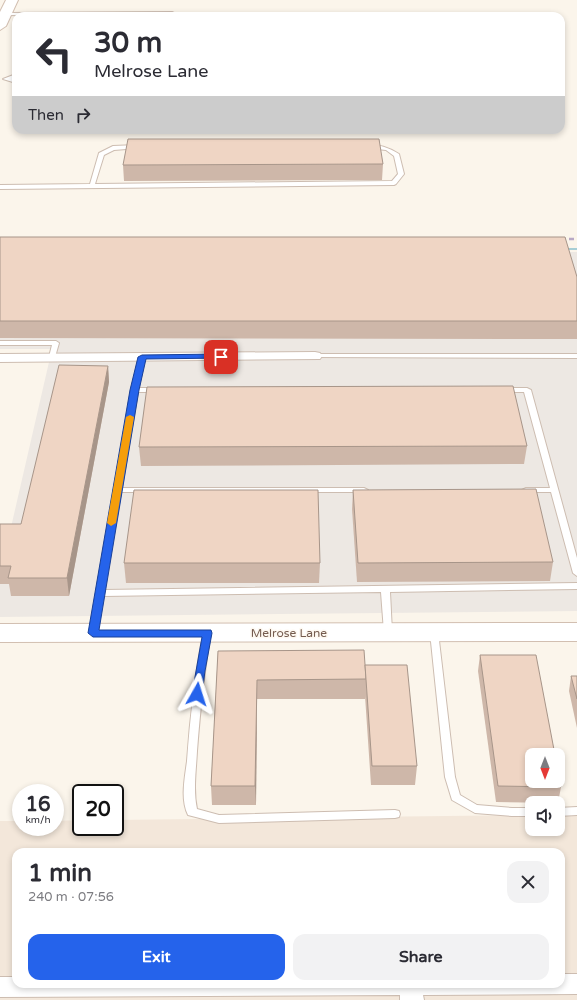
<!DOCTYPE html>
<html lang="en">
<head>
<meta charset="utf-8">
<style>
	:root { --surface:#fff; --page:#f2f2f3; --text:#2b2b33; --muted:#7c7c81; --accent:#2563eb }
	body { margin:0; font-family:"Varela Round",sans-serif; background:var(--page); color:var(--text); height:100vh; display:flex; flex-direction:column; font-size:15px; white-space:nowrap }
	* { box-sizing:border-box; margin:0 }
	p { font-size:13px; color:var(--muted) }
	.icon { flex:none; width:22px; height:22px; fill:none; stroke:currentColor; stroke-width:2; stroke-linecap:round; stroke-linejoin:round }
	.map { position:relative; flex:1; overflow:hidden }
	.panel { position:absolute; left:12px; top:848px; width:553px; height:140px; display:flex; flex-direction:column; background:var(--surface); border-radius:12px; box-shadow:0 2px 6px #0003 }
	.panel>* { flex:none }
	.hud { position:absolute; left:12px; top:12px; width:553px; height:122px; border-radius:12px; box-shadow:0 2px 6px #0003; background:#fff; color:var(--text); overflow:hidden }
	.needle { width:26px; rotate:180deg }
	.controls { position:absolute; left:525px; top:748px; display:grid; gap:8px }
	.controls a { display:grid; place-items:center; width:40px; height:40px; border-radius:8px; background:var(--surface); box-shadow:0 2px 6px #0003; font-size:20px }
	.speed { position:absolute; left:12px; top:784px; display:flex; gap:8px; font-size:20px; font-weight:700; text-align:center }
	.speed>* { display:grid; place-content:center; width:52px; height:52px; border-radius:50%; background:var(--surface); box-shadow:0 2px 6px #0003; line-height:1 }
	.speed small { font-size:10px; font-weight:400 }
	.speed .limit { border:2px solid #111; border-radius:6px; background:#fff; color:#111 }
	.pin { position:absolute; display:grid; place-items:center; width:34px; height:34px; color:#fff; margin:-17px; border-radius:8px; box-shadow:0 2px 6px #0006 }
	.me { position:absolute; width:44px; margin:-22px; rotate:6deg; stroke-linejoin:round; filter:drop-shadow(0 0 3px #0008) }
	.turn { display:flex; align-items:center; gap:14px; height:84px; padding:0 16px; font-size:18px }
	.turn .icon { width:52px; height:52px; stroke-width:2.5 }
	.turn b { display:block; font-size:28px; line-height:34px }
	.then { display:flex; align-items:center; height:38px; padding:0 16px; background:#0003; gap:8px; font-size:15px }
	.round { display:grid; place-items:center; flex:none; width:42px; height:42px; border-radius:12px; background:var(--page) }
	.headline { display:flex; align-items:center; justify-content:space-between; height:68px; padding:0 16px }
	h1 { font-size:24px; font-weight:800; line-height:30px }
	.primary-button { display:flex; gap:8px; margin-top:auto; padding:8px 16px }
	.primary-button a { flex:1; height:46px; border-radius:12px; background:var(--accent); color:#fff; font-size:16px; font-weight:800; line-height:46px; text-align:center }
	.primary-button a+a { background:var(--page); color:var(--text) }
	.map>svg:first-child { display:block }
</style>
</head>
<body>
<div class="map">
<svg width="577" height="1000" viewBox="0 0 577 1000">
	<rect width="100%" height="100%" fill="#fbf5eb"/>
	<!-- residential -->
	<path fill="#f3e7da" fill-rule="evenodd" d="M 558,814 L 577,814 L 577,1000 L 0,1000 L 0,821 L 21,821 L 21,827 L 55,827 L 55,821 L 81,820 L 81,827 L 115,827 L 115,820 L 532,815 L 532,829 L 558,829 ZM 16,852 L 561,852 L 561,984 L 16,984 Z"/>
	<!-- industrial -->
	<path fill="#ede8e3" d="M 577,252 L 577,611 L 0,617 L 0,575 L 52,349 L 0,349 L 0,255 Z"/>
	<g fill="none" stroke-linecap="round" stroke-linejoin="round">
		<!-- stream -->
		<rect fill="#a7ced5" fill-rule="evenodd" x="559" y="248" width="18" height="2"/>
		<!-- lane casing -->
		<g stroke="#cdbdb1" stroke-width="2">
			<g id="lane">
				<path d="M 172,12 L 180,16 L 174,16 L 171,14 L 91,16 L 5,15 L 3,14 L 5,13 Z"/>
				<path d="M 16,74 L 16,78 L 12,79 L 16,79 L 16,83 L 3,79 Z"/>
				<path d="M 137,145 L 139,146 L 139,148 L 114,150 L 104,155 L 95,184 L 392,181 L 398,174 L 394,156 L 386,150 L 368,148 L 367,147 C 376,142 391,149 399,154 L 404,174 L 396,184 L 394,185 L 0,189 L 0,185 L 90,184 L 99,153 L 113,146 Z"/>
				<path d="M 0,341 L 56,341 L 59,343 L 55,357 L 52,359 L 49,357 L 52,345 L 0,345 Z"/>
				<path d="M 315,354 L 577,354 L 577,358 L 313,357 L 312,356 L 313,355 Z"/>
				<path d="M 142,355 L 145,357 L 139,388 L 156,388 L 160,390 L 156,392 L 138,392 L 122,488 L 364,488 L 368,490 L 364,492 L 121,492 L 104,590 L 577,583 L 577,589 L 390,592 L 392,632 L 391,634 L 385,634 L 384,632 L 381,592 L 103,596 L 97,633 L 96,635 L 90,635 L 89,633 L 131,390 L 139,357 Z"/>
				<path d="M 501,388 L 527,388 L 531,390 L 577,558 L 577,576 L 573,573 L 551,492 L 526,492 L 522,490 L 526,488 L 550,488 L 524,392 L 501,392 L 500,390 Z"/>
				<path d="M 434,629 L 437,630 L 438,632 L 455,777 L 460,795 L 477,805 L 512,808 L 532,808 L 532,816 L 512,816 L 475,813 L 452,800 L 445,777 L 430,632 L 431,630 Z"/>
				<path d="M 207,630 L 210,631 L 211,633 C 204,672 200,712 197,751 C 196,771 193,790 197,809 L 219,815 L 395,810 L 399,811 L 400,814 L 399,817 L 395,818 L 219,823 L 188,815 C 180,799 185,777 187,761 C 190,718 195,675 203,633 L 204,631 Z"/>
				<path d="M 577,807 L 577,815 L 558,816 L 558,808 Z"/>
			</g>
		</g>
		<!-- street casing -->
		<g stroke="#cdbdb1" stroke-width="2">
			<g id="street">
				<path d="M 315,352 L 320,353 L 322,356 L 320,359 L 0,362 L 0,354 Z"/>
				<path d="M 561,974 L 577,974 L 577,994 L 423,995 L 424,1000 L 400,1000 L 400,995 L 0,997 L 0,977 L 16,977 L 16,984 L 561,984 Z"/>
			</g>
		</g>
		<!-- secondary casing -->
		<g stroke="#d2bfb1" stroke-width="2">
			<g id="secondary">
				<path d="M 6,0 L 18,0 L 6,26 L 0,30 L 0,12 Z"/>
				<path d="M 577,623 L 577,641 L 0,642 L 0,624 Z"/>
			</g>
		</g>
		<!-- lane -->
		<use href="#lane" fill="#fff" fill-rule="evenodd"/>
		<!-- street -->
		<use href="#street" fill="#fff" fill-rule="evenodd"/>
		<!-- secondary -->
		<use href="#secondary" fill="#fff" fill-rule="evenodd"/>
		<!-- rail -->
		<path stroke="#b8a9c5" stroke-width="2.5" stroke-dasharray="5 3" stroke-linecap="butt" d="M 553,239 L 577,239"/>
	</g>
	<!-- wall -->
	<g fill="#ceb7a9">
		<path d="M 383,164 L 382,180 L 346,180 L 124,181 L 123,165 Z"/>
		<path d="M 0,237 L 577,277 L 577,339 L 0,338 Z"/>
		<path d="M 108,366 L 109,382 L 69,596 L 11,596 L 9,584 L 0,584 L 0,524 L 21,524 Z"/>
		<path d="M 527,446 L 524,464 L 141,466 L 139,447 Z"/>
		<path d="M 353,490 L 553,562 L 550,581 L 357,582 L 352,509 Z"/>
		<path d="M 124,563 L 320,563 L 319,583 L 126,583 Z"/>
		<path d="M 218,651 L 365,667 L 417,766 L 415,785 L 371,785 L 365,696 L 365,699 L 257,699 L 256,805 L 212,805 L 211,786 Z"/>
		<path d="M 480,655 L 561,787 L 558,803 L 496,802 L 478,671 Z"/>
		<path d="M 571,676 L 577,676 L 577,728 L 569,691 Z"/>
	</g>
	<!-- shaded-wall -->
	<g fill="#a79589">
		<path d="M 108,366 L 109,382 L 69,596 L 67,578 Z"/>
		<path d="M 257,680 L 257,699 L 256,805 L 255,786 Z"/>
	</g>
	<!-- building -->
	<g fill="#efd5c4" stroke="#a79589">
		<path d="M 128,139 L 379,139 L 383,164 L 123,165 Z"/>
		<path d="M 0,237 L 565,237 L 577,277 L 577,321 L 0,321 Z"/>
		<path d="M 59,365 L 108,366 L 67,578 L 8,578 L 11,566 L 0,566 L 0,524 L 21,524 Z"/>
		<path d="M 513,386 L 527,446 L 139,447 L 147,387 Z"/>
		<path d="M 536,489 L 553,562 L 358,563 L 353,490 Z"/>
		<path d="M 134,490 L 318,490 L 320,563 L 124,563 Z"/>
		<path d="M 364,650 L 366,679 L 257,680 L 255,786 L 211,786 L 218,651 Z"/>
		<path d="M 480,655 L 536,655 L 555,755 L 532,755 L 532,781 L 558,781 L 558,769 L 561,787 L 498,786 Z"/>
		<path d="M 365,665 L 407,665 L 417,766 L 372,766 Z"/>
		<path d="M 571,676 L 577,676 L 577,699 Z"/>
	</g>
	<!-- route -->
	<path fill="#2563eb" stroke="#184099" d="M 221,354 L 225,357 L 224,358 L 146,359 L 139,390 L 99,630 L 211,630 L 212,633 L 205,671 L 202,694 L 197,698 L 192,694 L 202,637 L 93,637 L 88,633 L 130,390 L 138,357 L 142,355 Z"/>
	<!-- slow -->
	<path fill="#f59e0b" d="M 130,415 L 134,417 L 116,523 L 111,526 L 107,523 L 126,417 Z"/>
	<g text-anchor="middle" stroke-width="3" stroke-linejoin="round" paint-order="stroke">
		<!-- street labels -->
		<g font-size="12" fill="#755c4f" stroke="#fef9f1">
			<text x="289" y="637">Melrose Lane</text>
		</g>
	</g>
</svg>
<div class="controls">
<a><svg class="needle" viewBox="-14 -14 28 28"><path d="M0-13l5 13h-10z" fill="#e53935"/><path d="M0 13l5-13h-10z" fill="#7c7c81"/></svg></a>
<a><svg class="icon" aria-label="sound" viewBox="0 0 24 24"><path d="M4 9h4l5-4v14l-5-4H4zM17 9q2 3 0 6"/></svg></a>
</div>
<div class="speed"><div>16<small>km/h</small></div><div class="limit">20</div></div>
<div class="pin" style="left:221px;top:357px;background:#d93025"><svg class="icon" aria-label="arrive" viewBox="0 0 24 24"><path d="M6 21V4h12l-3 4 3 4H6"/></svg></div>
<svg class="me" style="left:197px;top:694px" viewBox="-20 -20 40 40"><path d="M0-17L14 15 0 8-14 15z" fill="#2563eb" stroke="#fff" stroke-width="4"/></svg>
<div class="hud">
<div class="turn"><svg class="icon" aria-label="left" viewBox="0 0 24 24"><path d="M17 20v-9H6M10 6l-5 5 5 5"/></svg><div><b>30 m</b>Melrose Lane</div></div>
<div class="then">Then<svg class="icon" aria-label="right" viewBox="0 0 24 24"><path d="M7 20v-9h11M14 6l5 5-5 5"/></svg></div>
</div>
<section class="panel">
<div class="headline"><div><h1>1 min</h1><p>240 m · 07:56</p></div><a class="round"><svg class="icon" aria-label="close" viewBox="0 0 24 24"><path d="M6 6l12 12M18 6L6 18"/></svg></a></div>
<div class="primary-button"><a>Exit</a><a>Share</a></div>
</section>
</div>
</body>
</html>
